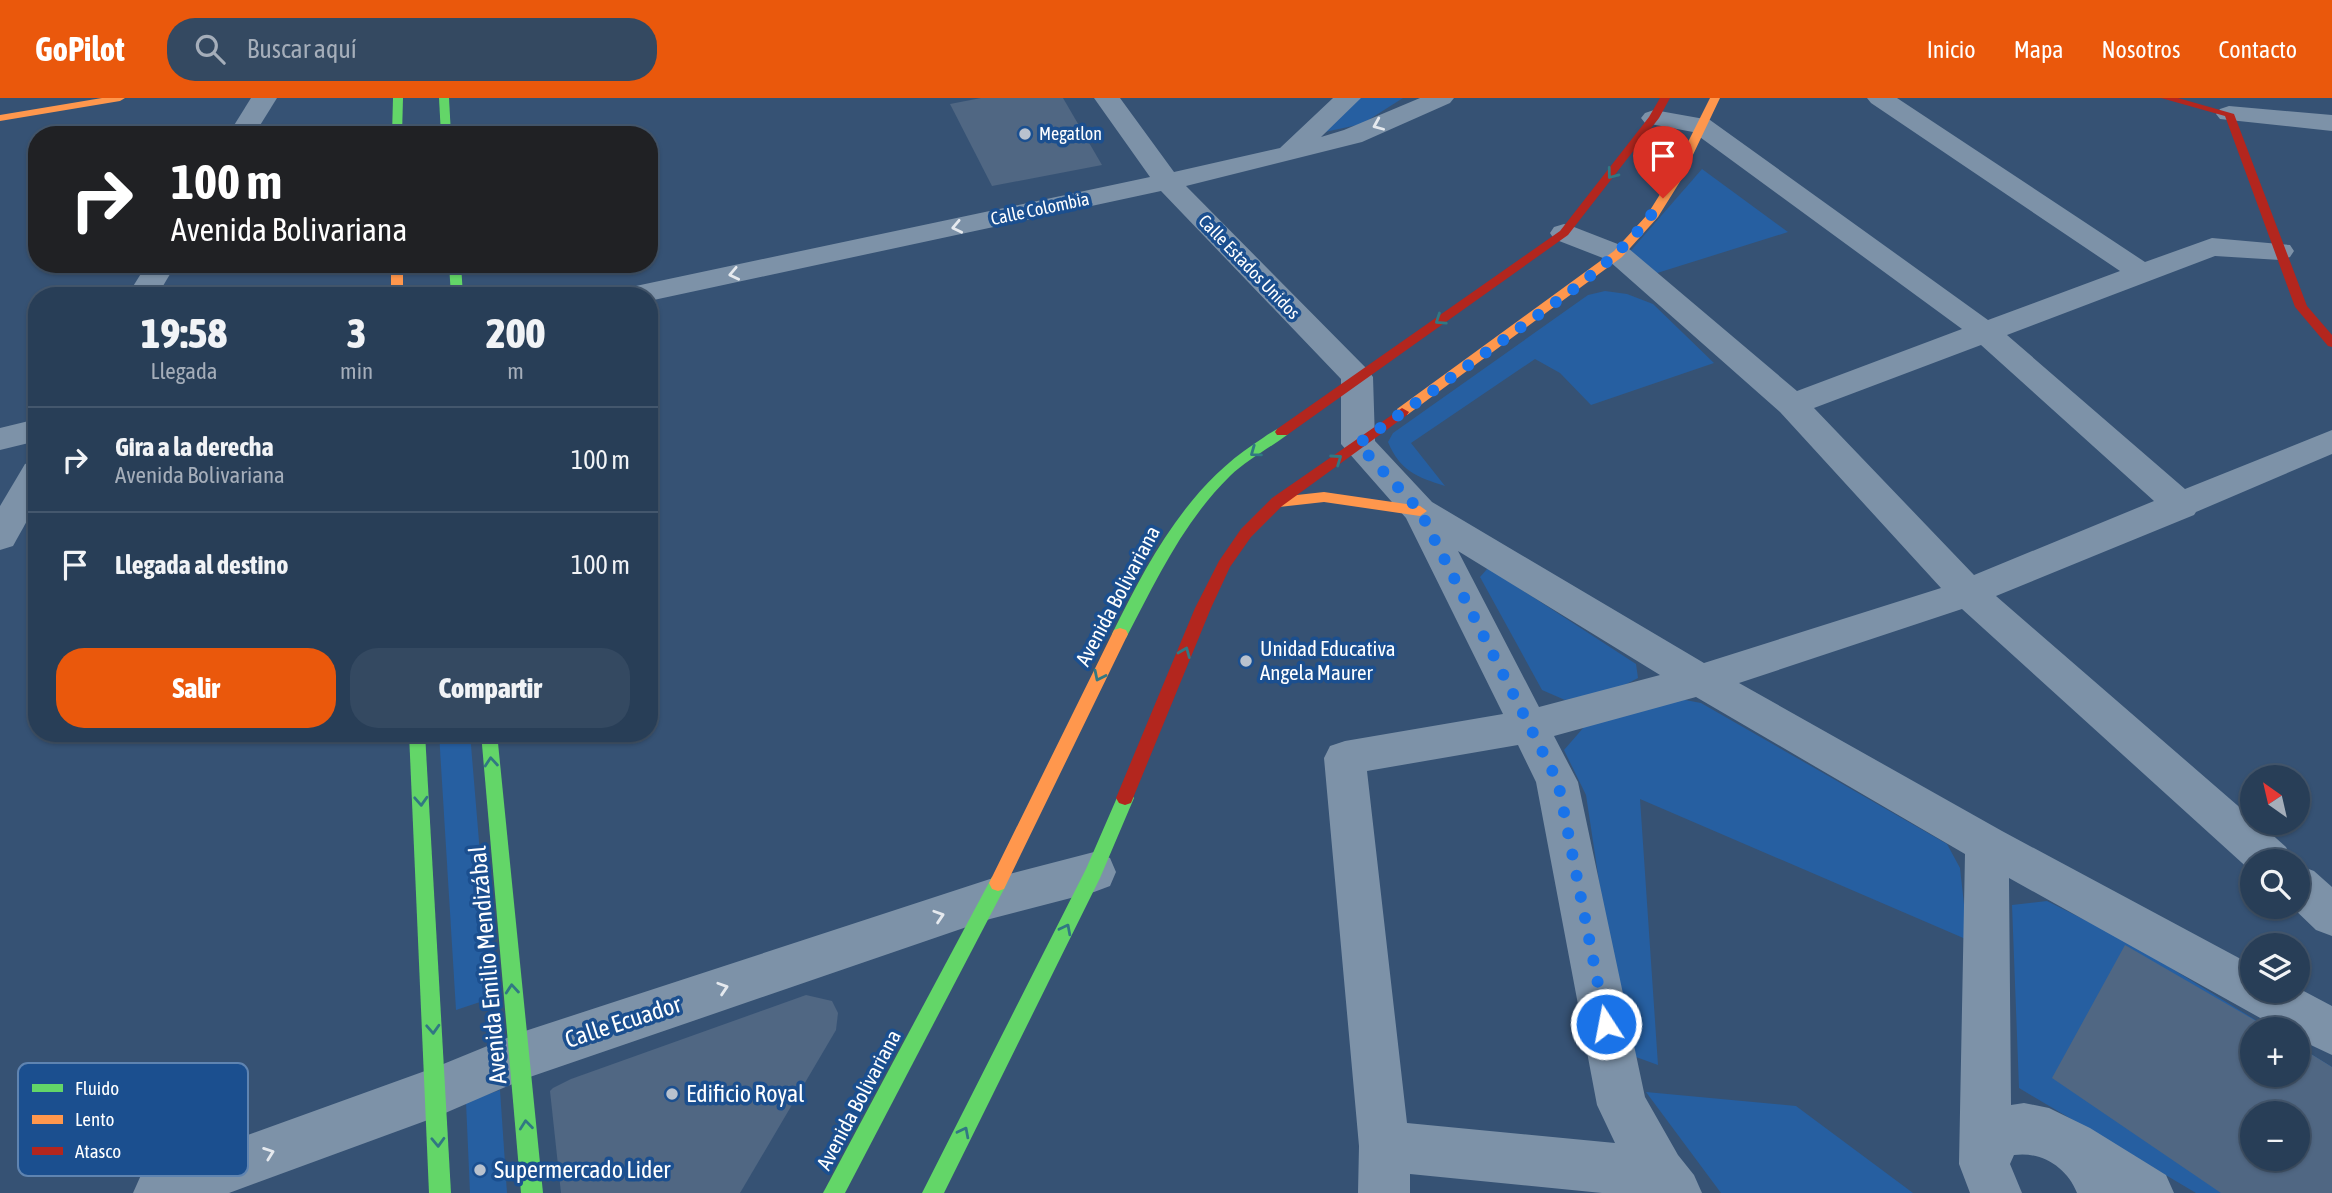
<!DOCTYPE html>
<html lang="es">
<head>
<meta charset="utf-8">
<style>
	:root { --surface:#283e57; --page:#344961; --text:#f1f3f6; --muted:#a5aeba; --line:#44576d; --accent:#ea580c }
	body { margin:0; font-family:"Asap Condensed",sans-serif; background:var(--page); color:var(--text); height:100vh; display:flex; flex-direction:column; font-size:26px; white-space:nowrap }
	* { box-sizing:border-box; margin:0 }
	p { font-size:23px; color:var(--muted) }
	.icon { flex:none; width:38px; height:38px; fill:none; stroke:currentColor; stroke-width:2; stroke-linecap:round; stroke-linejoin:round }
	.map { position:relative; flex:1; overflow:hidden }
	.details { position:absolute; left:28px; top:189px; width:630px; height:455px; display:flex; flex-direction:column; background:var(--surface); border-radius:28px; box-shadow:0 2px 5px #0004,0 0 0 2px var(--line) }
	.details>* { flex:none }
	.banner { position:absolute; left:28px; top:28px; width:630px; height:147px; border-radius:28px; box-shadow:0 2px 5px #0004,0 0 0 2px var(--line); background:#202124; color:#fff; overflow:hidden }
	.needle { width:46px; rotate:326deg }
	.fabs { position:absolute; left:2240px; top:667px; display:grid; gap:14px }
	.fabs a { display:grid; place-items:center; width:70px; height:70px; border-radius:50%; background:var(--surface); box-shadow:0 2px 5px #0004,0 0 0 2px var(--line); font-size:35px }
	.pin { position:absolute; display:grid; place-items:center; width:60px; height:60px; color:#fff; margin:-72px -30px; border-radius:50% 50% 50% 0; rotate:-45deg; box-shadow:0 0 7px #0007 }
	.pin .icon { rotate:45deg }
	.me { position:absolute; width:77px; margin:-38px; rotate:349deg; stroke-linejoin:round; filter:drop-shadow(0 0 5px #0008) }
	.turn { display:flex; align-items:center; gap:24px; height:147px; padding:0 28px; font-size:32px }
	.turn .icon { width:91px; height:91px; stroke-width:2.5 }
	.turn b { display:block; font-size:49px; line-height:60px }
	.eta { display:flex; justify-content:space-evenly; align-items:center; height:119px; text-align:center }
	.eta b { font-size:42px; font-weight:800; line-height:49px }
	.primary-button { display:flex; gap:14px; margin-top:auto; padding:14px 28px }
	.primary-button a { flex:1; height:80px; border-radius:28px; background:var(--accent); color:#fff; font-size:28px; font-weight:800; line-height:80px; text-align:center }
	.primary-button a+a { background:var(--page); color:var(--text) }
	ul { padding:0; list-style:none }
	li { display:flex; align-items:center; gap:21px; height:105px; padding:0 28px; border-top:2px solid var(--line) }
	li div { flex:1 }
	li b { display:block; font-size:26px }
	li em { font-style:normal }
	header { display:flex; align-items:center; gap:42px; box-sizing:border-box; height:98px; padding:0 35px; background:var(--accent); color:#fff }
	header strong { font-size:33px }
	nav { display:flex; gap:38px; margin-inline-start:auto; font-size:24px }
	.search { width:490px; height:63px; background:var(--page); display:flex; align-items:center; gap:18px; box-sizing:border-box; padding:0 24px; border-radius:28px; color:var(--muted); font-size:26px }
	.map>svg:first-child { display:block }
</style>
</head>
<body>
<header>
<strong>GoPilot</strong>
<div class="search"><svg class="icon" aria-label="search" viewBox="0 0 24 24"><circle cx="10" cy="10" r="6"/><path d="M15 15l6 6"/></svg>Buscar aquí</div>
<nav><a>Inicio</a><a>Mapa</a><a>Nosotros</a><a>Contacto</a></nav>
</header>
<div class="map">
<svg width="2332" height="1095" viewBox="0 0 2332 1095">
	<rect width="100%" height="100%" fill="#365274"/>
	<!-- green -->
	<g fill="#265fa1" fill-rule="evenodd">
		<path d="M 1358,0 L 1403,0 L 1362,26 L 1320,35 Z"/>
		<path d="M 1702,71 L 1788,134 L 1654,176 L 1627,157 Z"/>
		<path d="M 1605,193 L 1627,196 L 1653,206 L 1714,265 L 1591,307 L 1560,275 L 1535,261 L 1411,345 L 1445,388 C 1417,379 1400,373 1388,344 L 1393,335 L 1588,197 Z"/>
		<path d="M 1488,470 L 1636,566 L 1638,580 L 1617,591 L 1565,602 L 1542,592 L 1480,479 Z"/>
		<path d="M 1680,601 L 1701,605 L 1947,746 L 1960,770 L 1968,842 L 1640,701 L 1658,967 L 1625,955 L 1586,697 L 1564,652 L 1584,629 Z"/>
		<path d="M 439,635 L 470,635 L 492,900 L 456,912 Z"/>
		<path d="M 2047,803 L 2127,843 L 2270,931 L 2252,931 L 2252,976 L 2298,976 L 2298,948 L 2332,969 L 2332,1095 L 2196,1095 L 2019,990 L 2012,807 ZM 2252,1015 L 2298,1015 L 2298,1060 L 2252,1060 Z"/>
		<path d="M 500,992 L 507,1095 L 470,1095 L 466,1004 Z"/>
		<path d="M 1646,994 L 1796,1008 L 1913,1095 L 1721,1095 Z"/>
	</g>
	<!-- building -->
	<g fill="#506783" fill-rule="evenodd">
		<path d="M 981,0 L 1063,0 L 1102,67 L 992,88 L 950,6 Z"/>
		<path d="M 2125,847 L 2270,931 L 2252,931 L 2252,976 L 2298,976 L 2298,948 L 2332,969 L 2332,1095 L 2221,1095 L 2052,980 ZM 2252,1015 L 2298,1015 L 2298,1060 L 2252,1060 Z"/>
		<path d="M 806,897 L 832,903 L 838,915 L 836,932 L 740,1095 L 561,1095 L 550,993 L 553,990 L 571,981 Z"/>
	</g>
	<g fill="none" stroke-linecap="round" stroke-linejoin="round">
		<!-- street -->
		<g fill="#7d92a8" fill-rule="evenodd">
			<path d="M 251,0 L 277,0 L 254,37 L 228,37 Z"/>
			<path d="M 1094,0 L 1120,0 L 1174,74 L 1280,50 L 1333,0 L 1361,0 L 1321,39 L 1344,32 L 1420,0 L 1454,0 L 1450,5 L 1362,44 L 1186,88 L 1368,272 L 1373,279 L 1375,343 L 1432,404 L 1704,565 L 1941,490 L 1780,314 L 1608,162 L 1554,141 L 1550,135 L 1554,129 L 1564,126 L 1574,129 L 1628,150 L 1797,293 L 1962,231 L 1693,34 L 1645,25 L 1641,20 L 1645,15 L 1654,12 L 1710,22 L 1988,222 L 2120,173 L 1871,5 L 1867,0 L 1897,0 L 2145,164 L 2212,140 L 2290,147 L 2294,153 L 2290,159 L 2280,162 L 2215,158 L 2007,237 L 2185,391 L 2332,332 L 2332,356 L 2196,414 L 2194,417 L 1996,498 L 2252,720 L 2252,724 L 2258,724 L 2286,749 L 2293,763 L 2252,763 L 2252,774 L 1962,511 L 1739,585 L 2002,733 L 2252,867 L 2252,892 L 2298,892 L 2298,890 L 2332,908 L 2332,957 L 2298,941 L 2298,931 L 2280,931 L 2009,780 L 2011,1007 L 2024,1005 L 2049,1010 L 2090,1030 L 2166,1077 L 2174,1095 L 2077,1095 C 2067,1069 2041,1053 2014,1057 L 2010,1066 L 2022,1095 L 1970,1095 L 1959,1066 L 1965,756 L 1696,599 L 1554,638 L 1578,684 L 1645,999 L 1678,1057 L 1694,1077 L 1702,1095 L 1602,1095 L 1410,1076 L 1410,1095 L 1358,1095 L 1359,1048 L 1324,660 L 1330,648 L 1345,643 L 1503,616 L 1406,420 L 1341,346 L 1341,281 L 1161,93 L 649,203 L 649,198 L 616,198 L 620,192 L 631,189 L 1150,79 ZM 1981,247 L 2154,403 L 1974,477 L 1814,310 ZM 1458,453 L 1660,577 L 1539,609 ZM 1518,647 L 1536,684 L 1597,1007 L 1615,1045 L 1407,1025 L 1367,673 Z"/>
			<path d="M 2229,8 L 2332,17 L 2332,33 L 2220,21 L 2216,16 L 2220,11 Z"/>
			<path d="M 147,166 L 176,166 L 157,198 L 127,198 Z"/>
			<path d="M 37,321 L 37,343 L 0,352 L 0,330 Z"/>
			<path d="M 37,362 L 37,405 L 13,448 L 0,452 L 0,408 L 25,366 Z"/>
			<path d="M 1094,754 L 1110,760 L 1116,774 L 1110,788 L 1094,794 L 990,821 L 524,981 L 436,1019 L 229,1095 L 133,1095 L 141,1077 L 159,1069 L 436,969 L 519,935 L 990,781 Z"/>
			<path d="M 2298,767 L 2314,773 L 2332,789 L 2332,838 L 2316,832 L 2291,808 L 2298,808 Z"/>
		</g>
		<!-- fast -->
		<g fill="#63d668" fill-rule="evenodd">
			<path d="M 393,0 L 403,0 L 402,37 L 392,37 Z"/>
			<path d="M 439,0 L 449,0 L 451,37 L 441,37 Z"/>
			<path d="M 449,166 L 461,166 L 463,198 L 451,198 Z"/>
			<path d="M 1282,329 L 1289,334 L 1287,337 C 1268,351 1247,362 1230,378 C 1183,424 1156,483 1126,540 L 1114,540 L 1112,536 C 1147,465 1186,391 1254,346 C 1263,340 1272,333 1282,329 Z"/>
			<path d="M 409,635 L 425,635 L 451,1095 L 429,1095 Z"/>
			<path d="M 481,635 L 497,635 L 543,1095 L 521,1095 Z"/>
			<path d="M 1125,693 L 1131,695 L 1134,700 L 1100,780 L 944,1095 L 922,1095 L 1086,771 L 1119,695 Z"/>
			<path d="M 998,777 L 1004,779 L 1007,785 L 1004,791 L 845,1095 L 823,1095 L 992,779 Z"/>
		</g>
		<!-- slow -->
		<g fill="#ff974d" fill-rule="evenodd">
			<path d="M 102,0 L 125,0 L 120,3 L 0,23 L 0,17 Z"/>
			<path d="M 1710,0 L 1720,0 L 1681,82 L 1658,119 L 1622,159 L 1407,317 L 1397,317 L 1397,311 L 1614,153 L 1647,117 L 1669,82 Z"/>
			<rect x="391" y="166" width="12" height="32"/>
			<path d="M 1324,394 L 1420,408 L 1427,413 L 1420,418 L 1324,404 L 1279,409 L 1272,404 L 1279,399 Z"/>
			<path d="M 1120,530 L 1126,532 L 1128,536 L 1004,791 L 998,793 L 992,791 L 989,785 L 992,779 L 1112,536 L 1114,532 Z"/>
		</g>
		<!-- jam -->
		<g fill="#b3261e" fill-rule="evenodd">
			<path d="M 1660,0 L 1670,0 L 1659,20 L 1568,137 L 1287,337 L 1277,337 L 1275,334 L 1277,331 L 1560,133 L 1649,19 Z"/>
			<path d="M 2161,0 L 2178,0 L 2234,16 L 2307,208 L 2332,237 L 2332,249 L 2328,248 L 2295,209 L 2225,18 Z"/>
			<path d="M 1402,310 L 1409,314 L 1407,317 L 1282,408 L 1251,439 L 1230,469 L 1211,510 L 1131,705 L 1125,707 L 1119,705 L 1116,700 L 1195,510 L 1219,463 L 1241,431 L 1272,400 Z"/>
		</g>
	</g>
	<!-- one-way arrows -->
	<defs><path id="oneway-chevron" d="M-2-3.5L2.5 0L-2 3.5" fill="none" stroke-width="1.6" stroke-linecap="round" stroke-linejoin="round" transform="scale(1.75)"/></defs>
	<g stroke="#e5e9ee">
		<use href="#oneway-chevron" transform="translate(1378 27) rotate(157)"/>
		<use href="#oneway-chevron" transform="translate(957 129) rotate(168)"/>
		<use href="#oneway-chevron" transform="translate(734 176) rotate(168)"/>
		<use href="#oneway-chevron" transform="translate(939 818) rotate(-18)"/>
		<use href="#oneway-chevron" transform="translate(723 890) rotate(-18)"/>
		<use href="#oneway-chevron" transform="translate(269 1055) rotate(-20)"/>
	</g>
	<g stroke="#317883">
		<use href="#oneway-chevron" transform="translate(1612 76) rotate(127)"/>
		<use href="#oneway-chevron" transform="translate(1440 222) rotate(146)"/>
		<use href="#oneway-chevron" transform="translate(1255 354) rotate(144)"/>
		<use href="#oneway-chevron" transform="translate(1337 361) rotate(-35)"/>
		<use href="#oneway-chevron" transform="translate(1185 554) rotate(-68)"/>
		<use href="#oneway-chevron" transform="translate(1099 578) rotate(116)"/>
		<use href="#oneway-chevron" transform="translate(491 664) rotate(-95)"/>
		<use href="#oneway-chevron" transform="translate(421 703) rotate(87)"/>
		<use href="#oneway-chevron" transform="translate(1066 831) rotate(-63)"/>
		<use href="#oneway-chevron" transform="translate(512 891) rotate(-95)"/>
		<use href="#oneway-chevron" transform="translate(433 931) rotate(87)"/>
		<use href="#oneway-chevron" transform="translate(526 1027) rotate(-96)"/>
		<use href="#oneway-chevron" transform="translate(964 1034) rotate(-63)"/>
		<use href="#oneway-chevron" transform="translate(438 1044) rotate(88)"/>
	</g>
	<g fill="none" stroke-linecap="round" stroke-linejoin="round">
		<!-- route -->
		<path stroke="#1a73e8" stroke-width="12" stroke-dasharray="0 21.6" d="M 1606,926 L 1558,684 L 1420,413 L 1358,346 C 1410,309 1462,272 1514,234 C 1568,195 1627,157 1663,100"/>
	</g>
	<!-- markers -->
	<g fill="#b9c2ce" stroke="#1b4f8f" stroke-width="2.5">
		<circle cx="1025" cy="36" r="7"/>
		<circle cx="1246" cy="563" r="7"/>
		<circle cx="672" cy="996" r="7"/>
		<circle cx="480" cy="1072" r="7"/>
	</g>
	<g text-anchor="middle" stroke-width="7" stroke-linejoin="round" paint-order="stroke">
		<!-- far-poi labels -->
		<g font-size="18" fill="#fff" stroke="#1b4f8f" text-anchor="start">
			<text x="1039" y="42">Megatlon</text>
		</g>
		<!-- far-street labels -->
		<g font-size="18" fill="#fff" stroke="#1b4f8f">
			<text transform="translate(1040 111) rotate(-12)" y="6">Calle Colombia</text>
			<text transform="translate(1249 169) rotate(46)" y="6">Calle Estados Unidos</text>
		</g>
		<!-- street labels -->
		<g font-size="21" fill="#fff" stroke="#1b4f8f">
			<text transform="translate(1118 498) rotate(-62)" y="7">Avenida Bolivariana</text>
			<text transform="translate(859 1002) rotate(-62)" y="7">Avenida Bolivariana</text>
		</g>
		<!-- poi labels -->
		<g font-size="21" fill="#fff" stroke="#1b4f8f" text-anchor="start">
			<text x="1260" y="558">Unidad Educativa<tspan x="1260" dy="24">Angela Maurer</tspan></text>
		</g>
		<!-- near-street labels -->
		<g font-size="24" fill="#fff" stroke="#1b4f8f">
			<text transform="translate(488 867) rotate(-95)" y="8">Avenida Emilio Mendizábal</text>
			<text transform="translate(623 924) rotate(-18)" y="8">Calle Ecuador</text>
		</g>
		<!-- near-poi labels -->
		<g font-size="24" fill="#fff" stroke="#1b4f8f" text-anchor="start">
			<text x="686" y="1004">Edificio Royal</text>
			<text x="494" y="1080">Supermercado Lider</text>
		</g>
	</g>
	<!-- legend -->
	<rect x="18" y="965" width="230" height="113" rx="10" fill="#1b4f8f" stroke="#5f84b1" stroke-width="2"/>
	<rect x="32" y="986" width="31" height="8" fill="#63d668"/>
	<rect x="32" y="1017" width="31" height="9" fill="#ff974d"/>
	<rect x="32" y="1049" width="31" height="8" fill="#b3261e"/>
	<g font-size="19" fill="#fff">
		<text x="75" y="997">Fluido</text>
		<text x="75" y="1028">Lento</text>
		<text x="75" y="1060">Atasco</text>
	</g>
</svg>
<div class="fabs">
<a><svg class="needle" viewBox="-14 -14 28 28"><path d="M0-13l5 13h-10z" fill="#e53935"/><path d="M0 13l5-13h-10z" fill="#a5aeba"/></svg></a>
<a><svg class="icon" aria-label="search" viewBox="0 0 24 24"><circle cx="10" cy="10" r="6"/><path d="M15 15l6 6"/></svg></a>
<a><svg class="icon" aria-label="layers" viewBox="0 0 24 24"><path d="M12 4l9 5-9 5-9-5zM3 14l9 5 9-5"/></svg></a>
<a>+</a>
<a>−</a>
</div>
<div class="pin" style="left:1663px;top:100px;background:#d93025"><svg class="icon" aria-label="arrive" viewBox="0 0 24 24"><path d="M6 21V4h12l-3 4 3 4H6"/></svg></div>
<svg class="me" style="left:1606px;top:926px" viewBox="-20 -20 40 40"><circle r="17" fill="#1a73e8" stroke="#fff" stroke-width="3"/><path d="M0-11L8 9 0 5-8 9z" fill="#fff"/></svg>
<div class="banner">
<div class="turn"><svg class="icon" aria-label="right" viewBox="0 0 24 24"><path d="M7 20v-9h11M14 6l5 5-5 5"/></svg><div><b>100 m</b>Avenida Bolivariana</div></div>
</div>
<section class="details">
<div class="eta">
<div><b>19:58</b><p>Llegada</p></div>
<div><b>3</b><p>min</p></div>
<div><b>200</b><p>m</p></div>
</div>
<ul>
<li><svg class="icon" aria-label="right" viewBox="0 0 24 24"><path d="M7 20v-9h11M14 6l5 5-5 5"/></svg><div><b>Gira a la derecha</b><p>Avenida Bolivariana</p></div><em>100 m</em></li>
<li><svg class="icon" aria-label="arrive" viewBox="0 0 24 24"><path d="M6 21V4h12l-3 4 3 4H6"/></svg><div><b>Llegada al destino</b></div><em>100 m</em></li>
</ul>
<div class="primary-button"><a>Salir</a><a>Compartir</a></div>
</section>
</div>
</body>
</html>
